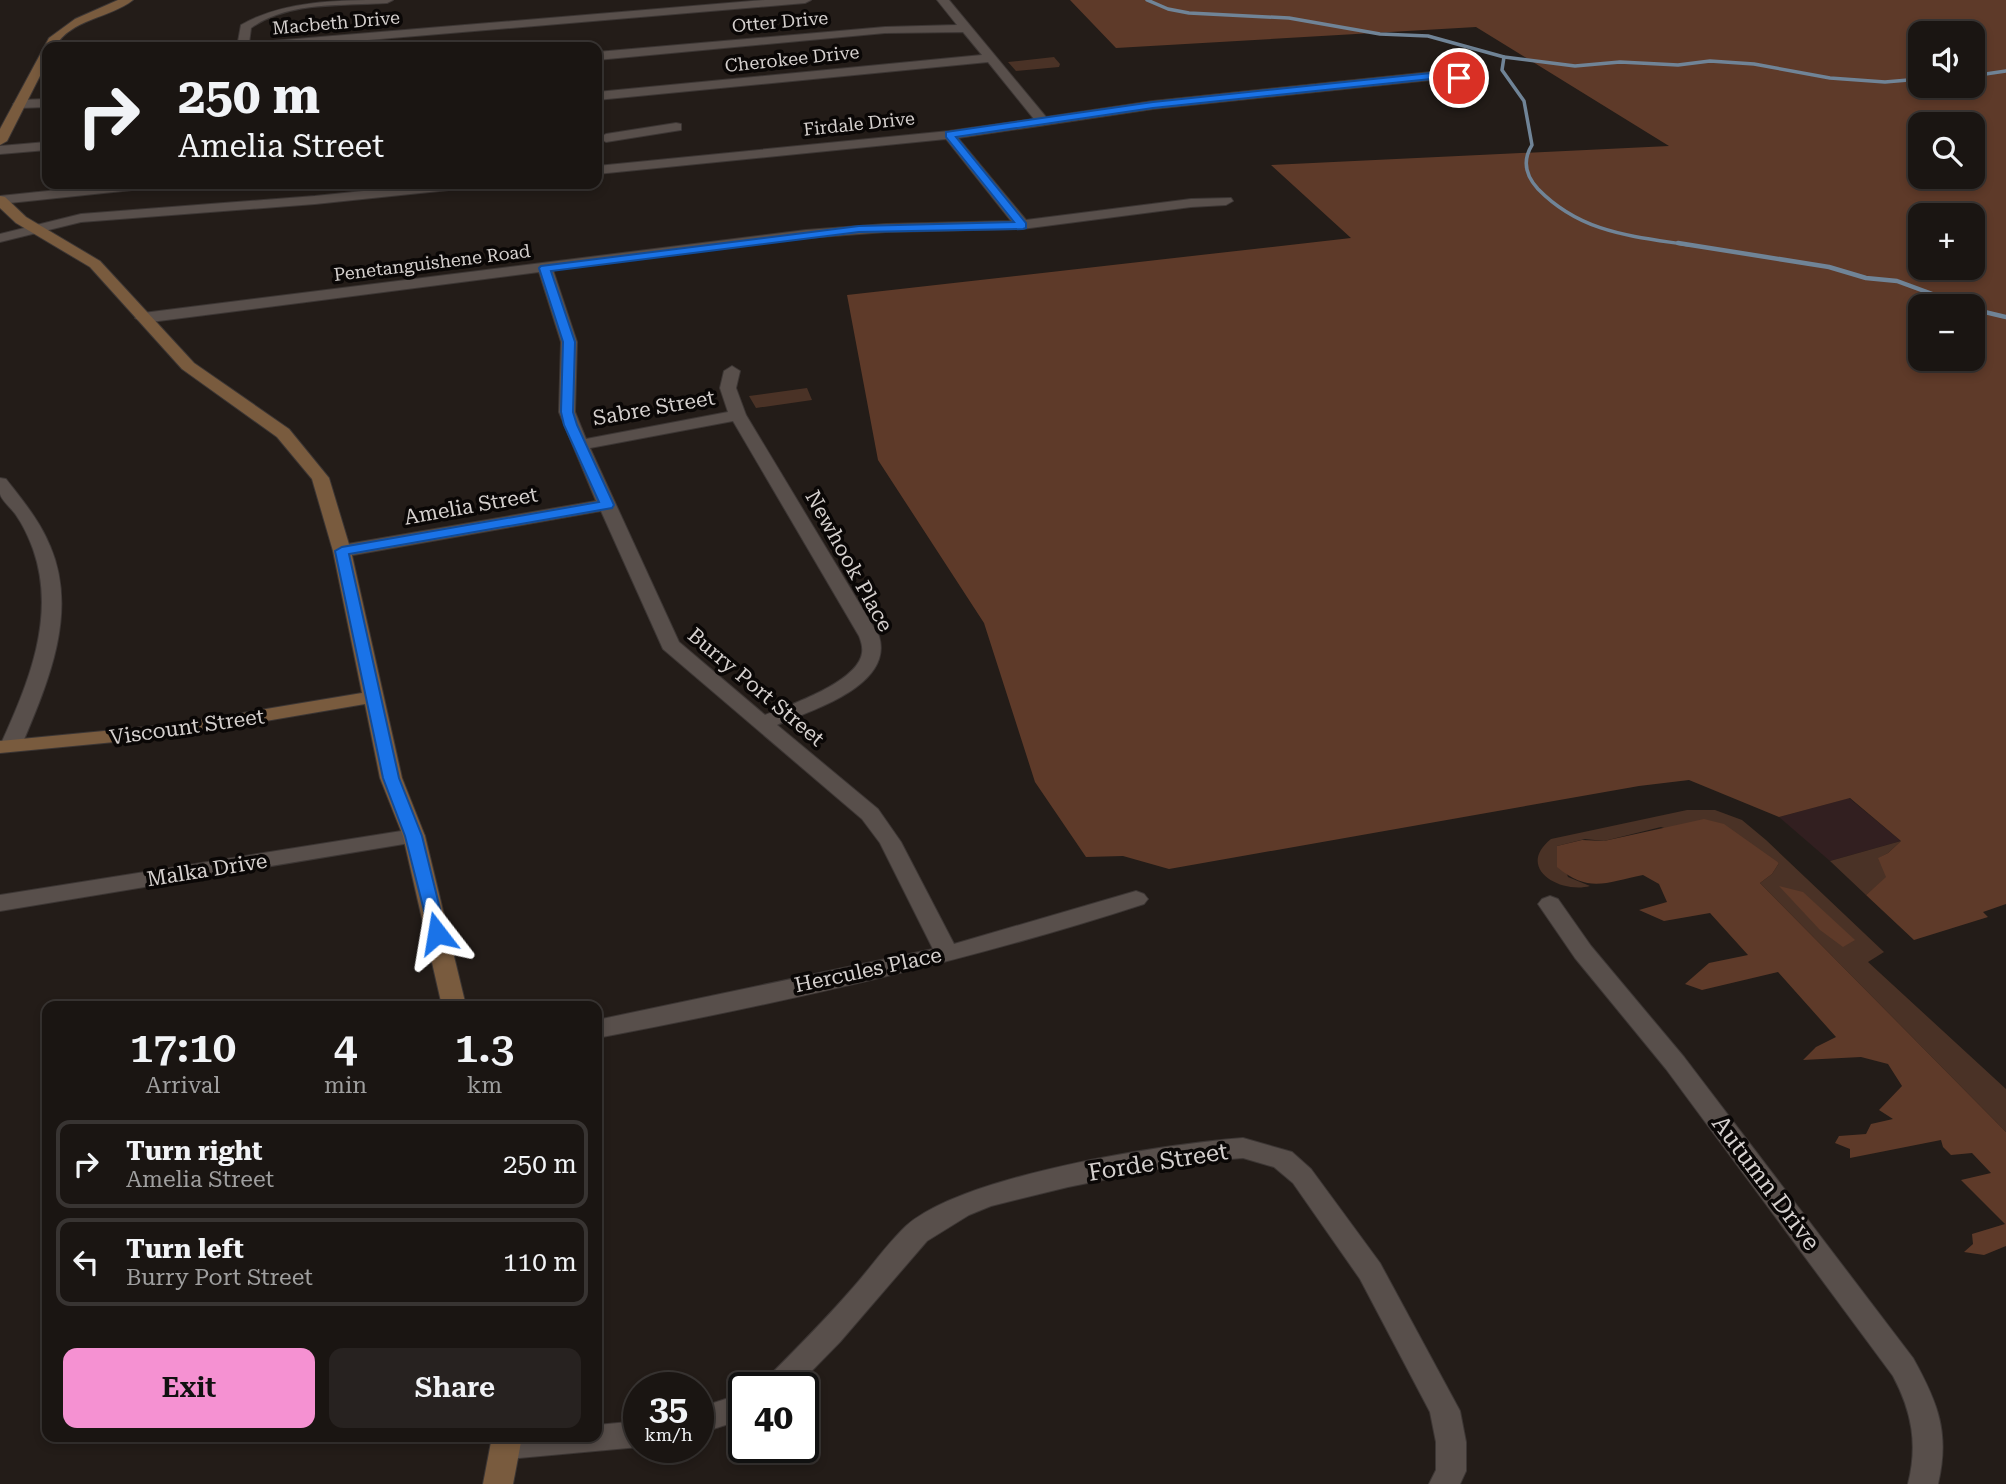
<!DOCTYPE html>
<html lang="en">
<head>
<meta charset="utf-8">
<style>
	:root { --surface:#1a1512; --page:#272220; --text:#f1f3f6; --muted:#9f9f9f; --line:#383432; --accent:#f591d2 }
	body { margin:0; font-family:"Roboto Serif",serif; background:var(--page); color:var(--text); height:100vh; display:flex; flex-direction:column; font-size:26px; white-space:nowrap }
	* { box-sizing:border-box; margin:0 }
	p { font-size:23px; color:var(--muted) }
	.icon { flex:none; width:38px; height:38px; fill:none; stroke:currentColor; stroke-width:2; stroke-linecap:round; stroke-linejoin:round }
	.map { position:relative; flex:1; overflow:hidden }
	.sheet { position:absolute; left:42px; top:1001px; width:560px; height:441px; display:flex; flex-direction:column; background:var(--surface); border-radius:14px; box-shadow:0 4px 10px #0003,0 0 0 2px var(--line) }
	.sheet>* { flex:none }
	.hud { position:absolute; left:42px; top:42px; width:560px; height:147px; border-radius:14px; box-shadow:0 4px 10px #0003,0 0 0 2px var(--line); background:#1a1512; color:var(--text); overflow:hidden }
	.buttons { position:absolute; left:1908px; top:21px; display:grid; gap:14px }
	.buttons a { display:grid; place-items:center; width:77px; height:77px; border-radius:14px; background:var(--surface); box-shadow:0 4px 10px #0003,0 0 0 2px var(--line); font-size:35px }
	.speed { position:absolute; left:623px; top:1372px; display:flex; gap:14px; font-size:35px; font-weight:700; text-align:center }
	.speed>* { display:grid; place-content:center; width:91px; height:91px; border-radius:50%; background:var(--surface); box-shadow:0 4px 10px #0003,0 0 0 2px var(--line); line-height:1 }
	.speed small { font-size:18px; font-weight:400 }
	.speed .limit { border:4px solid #111; border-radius:10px; background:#fff; color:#111 }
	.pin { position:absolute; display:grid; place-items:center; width:60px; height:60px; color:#fff; margin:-30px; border:4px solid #fff; border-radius:50%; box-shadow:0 2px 7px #0007 }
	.me { position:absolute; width:77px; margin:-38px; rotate:346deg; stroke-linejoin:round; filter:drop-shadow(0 0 5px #0008) }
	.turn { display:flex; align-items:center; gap:24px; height:147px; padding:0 21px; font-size:32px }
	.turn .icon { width:91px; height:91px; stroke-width:2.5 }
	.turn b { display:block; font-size:49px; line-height:60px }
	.eta { display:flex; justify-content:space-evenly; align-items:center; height:119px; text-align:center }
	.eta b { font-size:42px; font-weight:600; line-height:49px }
	.button { display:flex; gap:14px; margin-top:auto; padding:14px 21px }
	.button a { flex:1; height:80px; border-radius:14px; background:var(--accent); color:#111; font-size:28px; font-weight:600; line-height:80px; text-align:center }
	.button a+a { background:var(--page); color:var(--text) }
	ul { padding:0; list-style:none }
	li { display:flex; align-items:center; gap:21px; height:88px; margin:0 14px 10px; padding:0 7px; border:4px solid var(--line); border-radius:14px }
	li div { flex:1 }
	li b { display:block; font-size:26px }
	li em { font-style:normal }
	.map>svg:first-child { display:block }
</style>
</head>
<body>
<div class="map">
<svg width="2006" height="1484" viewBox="0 0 2006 1484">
	<rect width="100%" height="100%" fill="#231c18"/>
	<!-- commercial -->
	<path fill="#321f20" d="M 1849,798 L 1901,841 L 1830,861 L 1779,817 Z"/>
	<!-- green -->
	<g fill="#4a3226">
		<path d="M 1054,57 L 1060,64 L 1059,67 L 1016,71 L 1008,62 Z"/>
		<path d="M 807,388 L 812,400 L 756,408 L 749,396 Z"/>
		<path d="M 1687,810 L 1715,810 L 1742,820 L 1766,840 L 1884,952 L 1868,962 L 2006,1089 L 2006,1132 L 1760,883 L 1772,874 L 1779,863 L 1661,827 L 1604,841 L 1585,839 L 1557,846 L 1568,877 L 1590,886 C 1560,894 1515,868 1551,839 Z"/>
		<path d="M 1901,841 L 1888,853 L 1879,858 L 1887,877 L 1866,895 L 1830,861 Z"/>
	</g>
	<!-- forest -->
	<g fill="#5e3a29" fill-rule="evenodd">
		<path d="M 1070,0 L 2006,0 L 2006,904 L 1983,912 L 1988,917 L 1914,940 L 1866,895 L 1886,877 L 1878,858 L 1888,853 L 1901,841 L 1850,798 L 1779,817 L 1689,780 L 1639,786 L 1169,869 L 1123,856 L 1086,857 L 1035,782 L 984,623 L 878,460 L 847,295 L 1351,238 L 1271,165 L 1669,146 L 1476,27 L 1116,48 ZM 1920,33 L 1972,33 L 1972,86 L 1920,86 ZM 1920,124 L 1972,124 L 1972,177 L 1920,177 ZM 1920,215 L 1972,215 L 1972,268 L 1920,268 ZM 1920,306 L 1972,306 L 1972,359 L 1920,359 Z"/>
		<path d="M 1704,819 L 1724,824 L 1779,863 L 1772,874 L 1760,883 L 2006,1132 L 2006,1246 L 1984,1255 L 1964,1252 L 1973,1244 L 1972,1234 L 2005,1224 L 1961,1180 L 1991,1173 L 1972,1153 L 1951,1155 L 1943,1147 L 1941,1140 L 1850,1158 L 1850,1149 L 1835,1143 L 1839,1136 L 1866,1134 L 1871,1124 L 1893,1119 L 1879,1110 L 1902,1086 L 1888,1064 L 1861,1057 L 1803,1060 L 1816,1047 L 1836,1037 L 1778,972 L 1702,990 L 1685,984 L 1709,963 L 1748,955 L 1710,913 L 1664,921 L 1639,910 L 1667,902 L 1659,884 L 1643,875 C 1606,882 1590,894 1557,867 L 1557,846 L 1582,840 L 1604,841 Z"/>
		<path d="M 1779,886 L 1803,892 L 1855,940 L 1843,947 L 1820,930 Z"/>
	</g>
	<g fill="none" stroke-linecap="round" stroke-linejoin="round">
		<!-- stream-far1 -->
		<g stroke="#708497" stroke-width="3.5">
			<path d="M 1147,0 L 1168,9 L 1189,13 L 1289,18 L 1380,34 L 1428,36 L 1504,57 L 1575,66 L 1620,62 L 1678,65 L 1710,61 L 1754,64 L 1830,78 L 1885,82 L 1920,79"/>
			<path d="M 1504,57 L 1502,70 L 1524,101 L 1532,145 C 1522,161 1526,176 1538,189 C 1581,233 1631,236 1689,245"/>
			<path d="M 1972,76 L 2006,71"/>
		</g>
		<!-- stream -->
		<g stroke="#708497" stroke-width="4.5">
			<path d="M 1678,243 L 1829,267 L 1866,278 L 1897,281 L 1965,306"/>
			<path d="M 1972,309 L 2006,317"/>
		</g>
		<!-- street casing -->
		<g stroke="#3c3634" stroke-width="2">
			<g id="street">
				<path d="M 393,0 L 387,3 C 343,6 288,1 251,28 L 249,43 L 765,0 L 811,0 L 805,3 L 285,47 L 237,47 L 241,25 C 284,0 342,0 393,0 Z"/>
				<path d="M 937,0 L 949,0 L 1046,117 L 1153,101 L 1431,72 L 1459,74 L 1465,78 L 1459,82 L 1431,80 L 1153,109 L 958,138 L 1026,220 L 1191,199 L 1231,198 L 1233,201 L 1226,205 L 1191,207 L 1022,229 L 886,232 L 806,238 L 553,270 L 577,342 L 575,412 L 586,439 L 728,412 L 720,388 L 724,371 L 732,366 L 740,371 L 736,388 L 746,415 L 879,636 C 894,686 812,710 777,725 L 878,809 L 901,842 L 954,944 L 1136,891 L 1144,894 L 1148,899 L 1144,904 C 966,962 781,1003 597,1038 L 597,1020 L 933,949 L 880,843 L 862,819 L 663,649 L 601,511 L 342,557 L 333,551 L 342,545 L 596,501 L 559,412 L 561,342 L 539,272 L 143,323 L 135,318 L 143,313 L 806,230 L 886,224 L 1011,221 L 946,139 L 597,174 L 597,166 L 949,131 L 1034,119 L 988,62 L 597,100 L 597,92 L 982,55 L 963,32 L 885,33 L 597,60 L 597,52 L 885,27 L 957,25 ZM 733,421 L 859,636 C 861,641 863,647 862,653 C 858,682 790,705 765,715 L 679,642 L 590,448 Z"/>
				<path d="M 47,99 L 47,107 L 19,108 L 13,104 L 19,100 Z"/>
				<path d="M 676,123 L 681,124 L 681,130 L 606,142 L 599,138 L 606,134 Z"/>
				<path d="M 47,142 L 47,150 L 0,154 L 0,146 Z"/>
				<path d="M 115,184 L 158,184 L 151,188 L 0,204 L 0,196 Z"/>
				<path d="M 431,184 L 475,184 L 468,188 L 315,204 L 81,222 L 0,242 L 0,234 L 81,214 L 315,196 Z"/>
				<path d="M 0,478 L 6,479 C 23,501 40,521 50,546 C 79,613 47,685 21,747 L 17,751 L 3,751 L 0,746 C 28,684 57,617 33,549 C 29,538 23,525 16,515 C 12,509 2,501 0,494 C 0,490 0,482 0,478 Z"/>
				<path d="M 414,829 L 422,831 L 425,836 L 422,841 L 0,911 L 0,895 Z"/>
				<path d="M 1550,896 L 1558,899 L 1591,946 L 1684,1057 L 1913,1358 C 1938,1403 1950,1433 1938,1484 L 1908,1484 C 1918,1444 1912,1412 1893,1376 L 1666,1069 L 1575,958 L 1538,904 L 1542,899 Z"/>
				<path d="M 1243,1138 L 1292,1152 L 1311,1169 L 1380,1263 L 1460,1411 L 1466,1442 L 1466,1471 L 1460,1484 L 1429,1484 L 1436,1470 L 1436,1442 L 1430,1412 L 1360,1279 L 1293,1183 L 1274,1167 L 1243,1158 L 1192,1162 L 1068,1187 L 991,1206 L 969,1215 L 927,1241 L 840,1342 L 795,1388 L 761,1388 L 766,1379 C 795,1350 823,1322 850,1291 C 869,1270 886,1245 906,1226 C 963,1175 1165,1144 1243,1138 Z"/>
				<path d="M 744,1393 L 744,1419 L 698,1434 L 698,1408 Z"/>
				<path d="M 639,1421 L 639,1447 L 507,1459 L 496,1455 L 492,1446 L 496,1437 L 597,1437 L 597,1425 Z"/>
			</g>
		</g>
		<!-- secondary casing -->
		<g stroke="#3c3634" stroke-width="2">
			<g id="secondary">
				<path d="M 118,0 L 133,0 C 111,18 70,19 55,47 L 47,47 L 47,62 L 7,141 L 0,145 L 0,129 L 49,38 L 75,19 Z"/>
				<path d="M 0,196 L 5,197 L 26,217 L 100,261 L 194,363 L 289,429 L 329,478 L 351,551 L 402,778 L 425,836 L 466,1006 L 442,1006 L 403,836 L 380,778 L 365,704 L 177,736 L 0,753 L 0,741 L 177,724 L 362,693 L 333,551 L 312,479 L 277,437 L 182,369 L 90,267 L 16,223 L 0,208 Z"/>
				<path d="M 492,1437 L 522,1437 L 513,1484 L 483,1484 Z"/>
			</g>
		</g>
		<!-- street -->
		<use href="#street" fill="#584f4b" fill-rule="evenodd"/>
		<!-- secondary -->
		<use href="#secondary" fill="#795b3e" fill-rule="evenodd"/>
	</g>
	<!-- route -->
	<path fill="#1a73e8" stroke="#114b97" stroke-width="2" d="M 1431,73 L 1459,75 L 1464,78 L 1459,80 L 1431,79 L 1153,108 L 956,137 L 1026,223 L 1026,228 L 1023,229 L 859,232 L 551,271 L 575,342 L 573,412 L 577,425 L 614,505 L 612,508 L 349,554 L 399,778 L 422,836 L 446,933 L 443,938 L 431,938 L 405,836 L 383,778 L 335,551 L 342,547 L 599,502 L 564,425 L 561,412 L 563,342 L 539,268 L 541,266 L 859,226 L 1014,222 L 946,137 L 946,132 L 1153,102 Z"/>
	<g text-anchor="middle" stroke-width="7" stroke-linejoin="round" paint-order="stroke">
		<!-- far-street labels -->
		<g font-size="18" fill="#d5d0ce" stroke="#0a0706">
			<text transform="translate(780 22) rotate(-5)" y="6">Otter Drive</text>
			<text transform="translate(336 23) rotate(-5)" y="6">Macbeth Drive</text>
			<text transform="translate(792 59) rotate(-6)" y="6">Cherokee Drive</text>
			<text transform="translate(859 124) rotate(-6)" y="6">Firdale Drive</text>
			<text transform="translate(432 263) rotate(-7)" y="6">Penetanguishene Road</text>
		</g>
		<!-- street labels -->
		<g font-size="21" fill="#d5d0ce" stroke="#0a0706">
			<text transform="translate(654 408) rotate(-10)" y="7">Sabre Street</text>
			<text transform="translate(471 506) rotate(-10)" y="7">Amelia Street</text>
			<text transform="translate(849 561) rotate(61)" y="7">Newhook Place</text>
			<text transform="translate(756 687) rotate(40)" y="7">Burry Port Street</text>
			<text transform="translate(187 727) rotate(-8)" y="7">Viscount Street</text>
			<text transform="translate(207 870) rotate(-9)" y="7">Malka Drive</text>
			<text transform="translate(868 970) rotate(-12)" y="7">Hercules Place</text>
		</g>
		<!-- near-street labels -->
		<g font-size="24" fill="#d5d0ce" stroke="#0a0706">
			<text transform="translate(1158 1162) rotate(-9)" y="8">Forde Street</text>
			<text transform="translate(1766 1183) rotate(53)" y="8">Autumn Drive</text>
		</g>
	</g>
</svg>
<div class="buttons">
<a><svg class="icon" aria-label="sound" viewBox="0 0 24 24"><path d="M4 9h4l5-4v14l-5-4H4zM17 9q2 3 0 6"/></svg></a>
<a><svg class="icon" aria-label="search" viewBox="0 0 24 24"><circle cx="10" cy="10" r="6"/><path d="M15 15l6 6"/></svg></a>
<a>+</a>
<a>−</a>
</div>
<div class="speed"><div>35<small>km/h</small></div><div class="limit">40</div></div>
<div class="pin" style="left:1459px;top:78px;background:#d93025"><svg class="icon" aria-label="arrive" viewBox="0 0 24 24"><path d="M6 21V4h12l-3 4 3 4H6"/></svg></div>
<svg class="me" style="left:437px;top:933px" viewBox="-20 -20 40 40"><path d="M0-17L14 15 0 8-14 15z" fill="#1a73e8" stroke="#fff" stroke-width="4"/></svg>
<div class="hud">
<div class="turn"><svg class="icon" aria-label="right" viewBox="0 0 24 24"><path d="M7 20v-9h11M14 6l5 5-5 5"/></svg><div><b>250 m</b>Amelia Street</div></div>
</div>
<section class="sheet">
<div class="eta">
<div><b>17:10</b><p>Arrival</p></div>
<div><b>4</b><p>min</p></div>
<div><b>1.3</b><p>km</p></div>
</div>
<ul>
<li><svg class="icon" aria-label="right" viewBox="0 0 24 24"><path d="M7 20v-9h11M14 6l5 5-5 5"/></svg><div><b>Turn right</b><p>Amelia Street</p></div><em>250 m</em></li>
<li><svg class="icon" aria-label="left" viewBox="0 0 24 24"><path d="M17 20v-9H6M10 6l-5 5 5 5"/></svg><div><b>Turn left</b><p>Burry Port Street</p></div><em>110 m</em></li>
</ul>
<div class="button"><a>Exit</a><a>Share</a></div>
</section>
</div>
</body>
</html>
